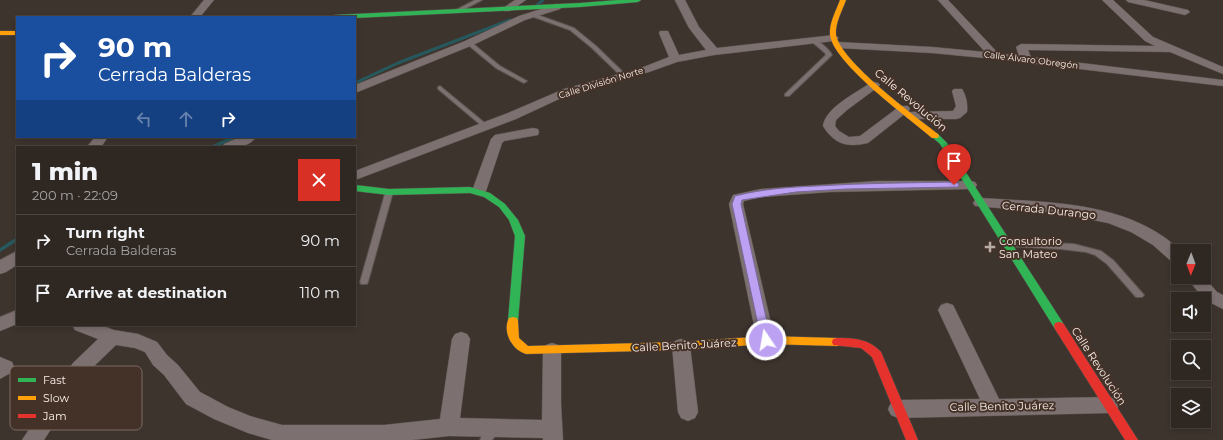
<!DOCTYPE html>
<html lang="en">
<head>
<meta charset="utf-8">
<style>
	:root { --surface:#2e2722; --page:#3a332f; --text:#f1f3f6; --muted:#a7a5a5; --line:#494440 }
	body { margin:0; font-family:Montserrat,sans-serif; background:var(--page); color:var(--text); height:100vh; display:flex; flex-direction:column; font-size:15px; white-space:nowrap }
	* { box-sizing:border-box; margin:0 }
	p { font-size:13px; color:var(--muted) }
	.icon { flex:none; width:22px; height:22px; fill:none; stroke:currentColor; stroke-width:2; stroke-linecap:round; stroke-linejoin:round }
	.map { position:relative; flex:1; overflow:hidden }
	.panel { position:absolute; left:16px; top:146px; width:340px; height:180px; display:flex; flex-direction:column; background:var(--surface); border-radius:0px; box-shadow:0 2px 6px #0003,0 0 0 1px var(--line) }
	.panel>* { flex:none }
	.top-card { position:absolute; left:16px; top:16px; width:340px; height:122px; border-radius:0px; box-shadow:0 2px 6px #0003,0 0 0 1px var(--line); background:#1a4fa0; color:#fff; overflow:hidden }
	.needle { width:26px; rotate:181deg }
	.buttons { position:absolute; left:1171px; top:244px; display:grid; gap:8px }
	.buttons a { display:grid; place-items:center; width:40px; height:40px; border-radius:0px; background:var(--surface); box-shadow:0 2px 6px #0003,0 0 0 1px var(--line); font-size:20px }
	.pin { position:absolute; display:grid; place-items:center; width:34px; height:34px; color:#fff; margin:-41px -17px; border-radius:50% 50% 50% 0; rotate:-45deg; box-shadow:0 0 4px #0007 }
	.pin .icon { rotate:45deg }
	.me { position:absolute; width:44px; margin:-22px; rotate:348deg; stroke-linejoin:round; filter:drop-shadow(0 0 3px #0008) }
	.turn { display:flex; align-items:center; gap:14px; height:84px; padding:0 16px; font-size:18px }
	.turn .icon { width:52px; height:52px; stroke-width:2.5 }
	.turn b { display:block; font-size:28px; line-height:34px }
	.lanes { display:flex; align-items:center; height:38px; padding:0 16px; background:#0003; justify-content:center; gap:20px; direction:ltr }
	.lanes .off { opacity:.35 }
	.round { display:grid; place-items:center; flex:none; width:42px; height:42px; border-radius:0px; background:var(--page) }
	.summary { display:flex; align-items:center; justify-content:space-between; height:68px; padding:0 16px }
	h1 { font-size:24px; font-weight:800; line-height:30px }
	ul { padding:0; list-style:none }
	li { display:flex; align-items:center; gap:12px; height:52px; padding:0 16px; border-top:1px solid var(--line) }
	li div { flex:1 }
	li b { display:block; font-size:15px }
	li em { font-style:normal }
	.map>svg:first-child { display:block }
</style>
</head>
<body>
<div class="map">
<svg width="1223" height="440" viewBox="0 0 1223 440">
	<rect width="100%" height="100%" fill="#3e342e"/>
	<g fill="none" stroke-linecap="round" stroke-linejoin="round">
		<!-- stream-far1 -->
		<g stroke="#26595e" stroke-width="3">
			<path d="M 537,5 L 543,0"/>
			<path d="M 355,83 L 398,63 L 510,20"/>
		</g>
		<!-- stream -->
		<g stroke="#26595e" stroke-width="3.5">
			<path d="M 212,147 L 235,137"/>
			<path d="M 0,250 L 17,239"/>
		</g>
		<!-- lane casing -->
		<g stroke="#5a534d" stroke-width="2">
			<g id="lane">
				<path d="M 475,0 L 482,0 L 459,12 L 454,11 Z"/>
				<path d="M 531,14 L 535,14 L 574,28 L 596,46 L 626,75 L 625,76 L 621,76 L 592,48 L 570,30 L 531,16 Z"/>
				<path d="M 811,39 C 818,39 829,49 832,55 L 789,96 L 785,96 L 785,94 L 826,55 L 825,53 L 811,41 Z"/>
				<path d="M 467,42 L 471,42 L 500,66 L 527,81 L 524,83 L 522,82 L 496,68 L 467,44 Z"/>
				<path d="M 440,86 L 486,124 L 486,126 L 482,126 L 438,89 L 438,87 Z"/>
				<path d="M 386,190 L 392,190 L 393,192 L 368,282 L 367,284 L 361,284 L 360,282 Z"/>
				<path d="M 1009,241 L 1074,244 L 1101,251 L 1113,260 L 1144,295 L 1142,297 L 1136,297 L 1107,264 L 1095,255 L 1086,252 L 1060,249 L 1006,246 L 1005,244 Z"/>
				<path d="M 5,363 L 30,373 L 31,376 L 30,379 L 26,380 L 1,370 L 0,367 L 1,364 Z"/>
				<path d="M 495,425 L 499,427 L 500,430 L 492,440 L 480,440 C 482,434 489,427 495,425 Z"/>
			</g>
		</g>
		<!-- street casing -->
		<g stroke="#5a534d" stroke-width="1">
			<g id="street">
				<path d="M 204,0 L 214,0 L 200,17 L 190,17 Z"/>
				<path d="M 515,0 L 526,0 L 510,11 L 504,11 L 502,9 Z"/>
				<path d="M 675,0 L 685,0 L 699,27 L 717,48 L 834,35 L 839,38 L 834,41 L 714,55 L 677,62 L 649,72 L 572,93 L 516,119 L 355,180 L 355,171 L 508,113 L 564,89 L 641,68 L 669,57 L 659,33 L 660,31 L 668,31 L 679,55 L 706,50 L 689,28 Z"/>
				<path d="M 938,0 L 948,0 L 998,53 L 1019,56 L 1016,47 L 1021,44 L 1155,46 L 1145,41 L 1102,0 L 1113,0 L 1153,37 L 1223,67 L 1223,74 L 1170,52 L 1028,50 L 1031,57 L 1223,80 L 1223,86 L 995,59 L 932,53 L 838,48 L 833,45 L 838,42 L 932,47 L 985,52 Z"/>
				<path d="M 1126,0 L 1144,0 L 1188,10 L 1190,12 L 1185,15 L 1128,2 Z"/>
				<path d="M 557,4 L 560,5 L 562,7 L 560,9 L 525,20 L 473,45 L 355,93 L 355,85 L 465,41 L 519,16 Z"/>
				<path d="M 874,82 L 878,83 L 880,85 L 878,87 L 847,110 L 836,120 L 835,126 L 839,131 L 849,137 L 860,136 L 900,106 L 908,106 L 910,109 L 908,112 L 953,111 L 956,106 L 952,91 L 954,89 L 962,89 C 966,95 968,104 967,112 L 960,118 L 956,119 L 911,119 L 907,118 L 905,115 L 906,113 L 868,143 C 847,148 834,144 823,126 C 825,108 856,93 870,83 Z"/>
				<path d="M 533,128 L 538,129 L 539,132 L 538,135 L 504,141 L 502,143 L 486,191 L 484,194 L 479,195 L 474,194 L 472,191 L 491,139 L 495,135 Z"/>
				<path d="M 95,137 L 108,137 L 101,147 L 87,147 Z"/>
				<path d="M 240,137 L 256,137 C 249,148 234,147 222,147 L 224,144 Z"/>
				<path d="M 877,181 L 970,181 L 975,182 L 977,185 L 975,188 L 970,189 L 830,192 L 761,197 L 744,201 L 743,204 L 775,340 L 772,345 L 766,347 L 760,345 L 757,340 L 729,204 L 733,195 L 761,189 Z"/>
				<path d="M 980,198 C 1041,202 1112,201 1164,237 C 1170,241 1175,246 1180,251 L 1178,251 L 1178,264 L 1172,262 L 1153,245 L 1131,232 L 1108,223 L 1058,213 L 975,206 L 973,203 L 975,200 Z"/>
				<path d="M 17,251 L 17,265 L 6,272 L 0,274 L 0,260 Z"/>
				<path d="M 1186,277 L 1204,277 L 1217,292 L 1223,295 L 1223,309 L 1205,300 Z"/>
				<path d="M 947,303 L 953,305 L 999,399 L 1109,397 L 1116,399 L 1119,405 L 1116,411 L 1109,413 L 898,418 L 891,415 L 888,409 L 891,403 L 898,400 L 980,399 L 938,310 L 941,305 Z"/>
				<path d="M 17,310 L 17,324 L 0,331 L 0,317 Z"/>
				<path d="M 72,325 L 100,325 L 114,330 L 138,334 L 157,342 L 167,355 L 178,365 L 200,392 L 228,407 L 250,416 L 282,425 L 384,425 L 440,419 L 452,339 L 455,334 L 461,332 L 467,334 L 470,339 L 460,418 L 542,420 L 543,350 L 546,345 L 552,343 L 558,345 L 561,350 L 561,404 L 563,440 L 543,440 L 543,438 L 449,436 L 412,440 L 272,440 L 248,433 L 214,419 L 186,404 L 164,375 L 153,365 L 145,352 L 135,348 L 116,345 L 87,373 L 44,440 L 22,440 L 73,363 L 98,339 L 75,330 Z"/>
				<path d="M 681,339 L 687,341 L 690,346 L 698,412 L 695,418 L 688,421 L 681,418 L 678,412 L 672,346 L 675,341 Z"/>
				<path d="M 0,357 L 12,362 L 14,367 L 12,372 L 0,379 Z"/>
			</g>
		</g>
		<!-- fast casing -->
		<g stroke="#5a534d" stroke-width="1">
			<g id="fast">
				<path d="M 618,0 L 641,0 L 638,2 L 580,7 L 355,18 L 331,17 L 334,15 L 580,3 Z"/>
				<path d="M 932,134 L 938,134 L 947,143 L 1063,323 L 1064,326 L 1063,329 L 1059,330 L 1055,329 L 940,144 L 931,136 Z"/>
				<path d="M 355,185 L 389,189 L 470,187 L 490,193 L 505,204 L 518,220 L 525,236 L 518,321 L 517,324 L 513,325 L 509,324 L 508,321 L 515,236 L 509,220 L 499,207 L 484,197 L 470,193 L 389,195 L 355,191 Z"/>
			</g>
		</g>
		<!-- slow casing -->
		<g stroke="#5a534d" stroke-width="1">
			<g id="slow">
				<path d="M 840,0 L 846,0 C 842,11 835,23 836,35 C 841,62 915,116 938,134 L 939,136 L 938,138 L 932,138 C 909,118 834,64 830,35 C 829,23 836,11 840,0 Z"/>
				<rect x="0" y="31" width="17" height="4"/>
				<path d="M 513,317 L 517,318 L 518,321 L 519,338 L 528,346 L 681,342 L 766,336 L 837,338 L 841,339 L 842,342 L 841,345 L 837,346 L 766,344 L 681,350 L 526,354 C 512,350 502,332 509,318 Z"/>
			</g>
		</g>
		<!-- jam casing -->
		<g stroke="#5a534d" stroke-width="1">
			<g id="jam">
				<path d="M 1059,322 L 1063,323 L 1138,440 L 1125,440 L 1055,329 L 1054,326 L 1055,323 Z"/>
				<path d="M 837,338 C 854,338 869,339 881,352 L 918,440 L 906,440 L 872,357 L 861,348 L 833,345 L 832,342 L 833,339 Z"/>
			</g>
		</g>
		<!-- lane -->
		<use href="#lane" fill="#7d7070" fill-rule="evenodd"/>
		<!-- street -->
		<use href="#street" fill="#7d7070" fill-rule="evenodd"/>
		<!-- fast -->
		<use href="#fast" fill="#30b455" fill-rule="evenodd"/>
		<!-- slow -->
		<use href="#slow" fill="#ff9f0a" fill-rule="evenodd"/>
		<!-- jam -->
		<use href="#jam" fill="#e5322d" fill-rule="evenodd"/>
	</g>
	<!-- route -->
	<path fill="#bca0f2" stroke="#7a689d" d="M 954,182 L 958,183 L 959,185 L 958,187 L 846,189 L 796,192 L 742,200 L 741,204 L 771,340 L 770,343 L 766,345 L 762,343 L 732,204 L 735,196 C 762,189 790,187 817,186 C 863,183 909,183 954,182 Z"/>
	<!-- markers -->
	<path fill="#b8ada6" stroke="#443228" stroke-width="1.5" d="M988 241h4v4h4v4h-4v4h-4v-4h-4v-4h4z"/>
	<g text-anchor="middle" stroke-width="4" stroke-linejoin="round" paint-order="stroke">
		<!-- far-street labels -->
		<g font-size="9" fill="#f9eee7" stroke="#443228">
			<text transform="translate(1031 60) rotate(7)" y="3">Calle Álvaro Obregón</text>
			<text transform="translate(601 83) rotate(-17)" y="3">Calle División Norte</text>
		</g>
		<!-- street labels -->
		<g font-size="11" fill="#f9eee7" stroke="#443228">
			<text transform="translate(911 100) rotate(40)" y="4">Calle Revolución</text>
			<text transform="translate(1049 210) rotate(6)" y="4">Cerrada Durango</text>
			<text transform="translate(684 345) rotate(-3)" y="4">Calle Benito Juárez</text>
			<text transform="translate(1099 366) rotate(57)" y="4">Calle Revolución</text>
			<text transform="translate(1002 406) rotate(-1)" y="4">Calle Benito Juárez</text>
		</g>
		<!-- poi labels -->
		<g font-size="11" fill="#f9eee7" stroke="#443228" text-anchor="start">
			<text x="999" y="245">Consultorio<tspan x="999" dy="13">San Mateo</tspan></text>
		</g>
	</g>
	<!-- legend -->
	<rect x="10" y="366" width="132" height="64" rx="6" fill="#443228" stroke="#7a6a61" stroke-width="1"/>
	<rect x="18" y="378" width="18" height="4" fill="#30b455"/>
	<rect x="18" y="396" width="18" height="4" fill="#ff9f0a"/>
	<rect x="18" y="414" width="18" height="4" fill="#e5322d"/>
	<g font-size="11" fill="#f9eee7">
		<text x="43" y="384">Fast</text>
		<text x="43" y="402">Slow</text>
		<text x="43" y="420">Jam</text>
	</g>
</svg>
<div class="buttons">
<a><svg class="needle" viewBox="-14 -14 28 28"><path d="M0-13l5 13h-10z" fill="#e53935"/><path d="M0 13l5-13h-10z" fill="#a7a5a5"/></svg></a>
<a><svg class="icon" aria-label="sound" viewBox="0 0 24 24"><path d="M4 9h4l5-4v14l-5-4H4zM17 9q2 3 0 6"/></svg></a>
<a><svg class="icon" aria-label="search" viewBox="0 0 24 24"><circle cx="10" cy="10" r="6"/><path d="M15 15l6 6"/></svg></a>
<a><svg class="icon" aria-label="layers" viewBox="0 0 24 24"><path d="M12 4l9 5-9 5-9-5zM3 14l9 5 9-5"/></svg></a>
</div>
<div class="pin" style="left:954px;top:185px;background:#d93025"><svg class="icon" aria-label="arrive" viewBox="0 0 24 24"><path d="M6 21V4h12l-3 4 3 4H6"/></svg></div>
<svg class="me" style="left:766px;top:340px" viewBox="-20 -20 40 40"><circle r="17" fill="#bca0f2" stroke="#fff" stroke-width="3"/><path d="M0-11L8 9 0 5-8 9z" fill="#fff"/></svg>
<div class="top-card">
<div class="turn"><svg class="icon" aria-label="right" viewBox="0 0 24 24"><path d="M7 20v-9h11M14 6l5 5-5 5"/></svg><div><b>90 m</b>Cerrada Balderas</div></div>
<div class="lanes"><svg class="icon off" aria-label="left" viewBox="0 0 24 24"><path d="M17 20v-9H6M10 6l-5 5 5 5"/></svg><svg class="icon off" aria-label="ahead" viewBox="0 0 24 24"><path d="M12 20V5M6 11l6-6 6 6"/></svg><svg class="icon" aria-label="right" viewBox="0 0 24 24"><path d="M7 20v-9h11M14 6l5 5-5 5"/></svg></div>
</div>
<section class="panel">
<div class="summary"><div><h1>1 min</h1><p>200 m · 22:09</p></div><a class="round" style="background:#d93025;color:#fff"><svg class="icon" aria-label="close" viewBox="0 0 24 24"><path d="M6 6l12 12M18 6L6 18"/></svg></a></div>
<ul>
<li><svg class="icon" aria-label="right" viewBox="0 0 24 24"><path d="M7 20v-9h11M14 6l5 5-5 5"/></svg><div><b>Turn right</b><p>Cerrada Balderas</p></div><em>90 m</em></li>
<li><svg class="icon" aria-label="arrive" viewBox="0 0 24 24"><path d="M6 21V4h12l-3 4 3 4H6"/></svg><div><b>Arrive at destination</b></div><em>110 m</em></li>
</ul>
</section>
</div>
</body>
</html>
